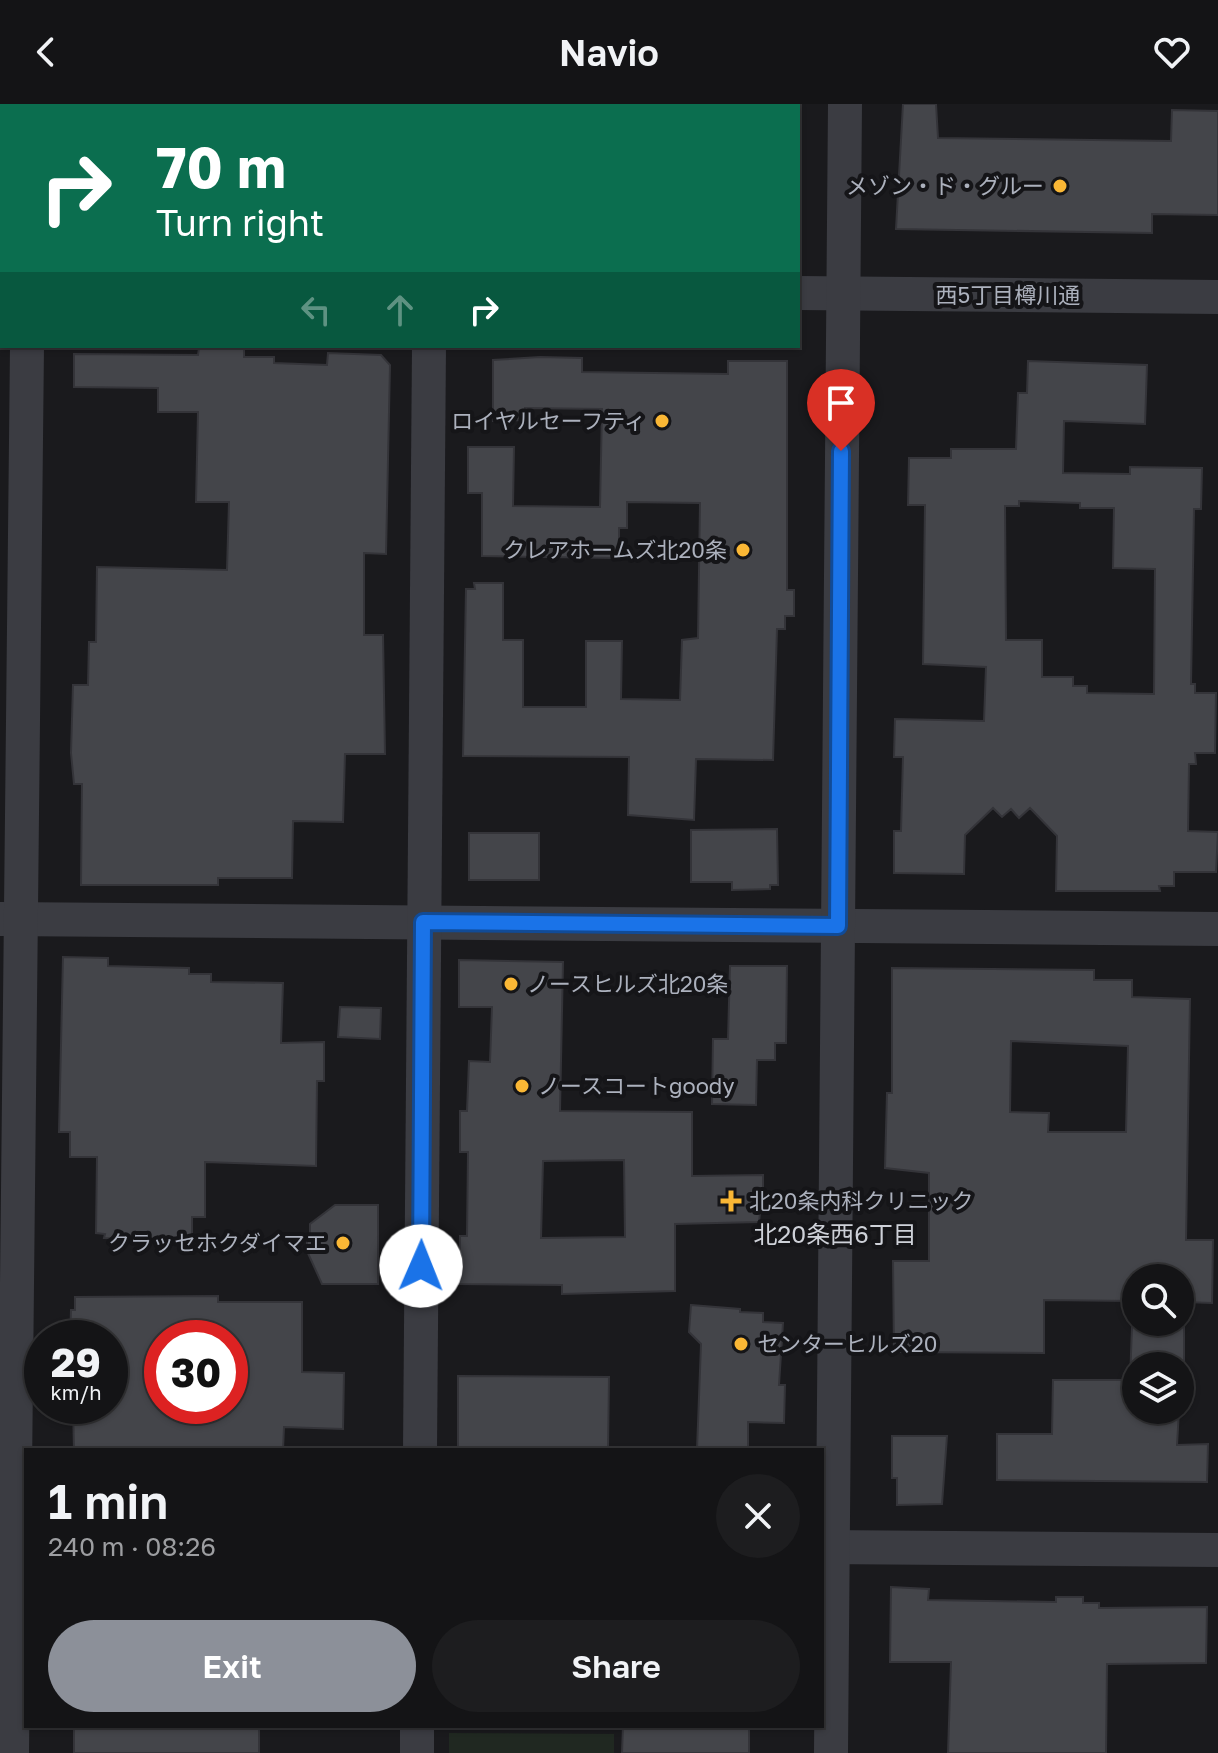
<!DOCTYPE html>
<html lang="en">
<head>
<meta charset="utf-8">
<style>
	:root { --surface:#141416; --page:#1d1d1f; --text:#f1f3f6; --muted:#9d9ea1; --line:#333335; --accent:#8c9099 }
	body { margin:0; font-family:"Golos Text","Noto Sans JP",sans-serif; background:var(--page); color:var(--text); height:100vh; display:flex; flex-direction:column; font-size:30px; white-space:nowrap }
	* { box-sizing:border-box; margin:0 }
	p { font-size:26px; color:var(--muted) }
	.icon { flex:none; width:44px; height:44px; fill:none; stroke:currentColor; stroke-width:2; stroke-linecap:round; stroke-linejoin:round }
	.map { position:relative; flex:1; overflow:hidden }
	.panel { position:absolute; left:24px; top:1344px; width:800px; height:280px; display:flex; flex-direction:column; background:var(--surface); border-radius:0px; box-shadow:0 2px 6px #0004,0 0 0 2px var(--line) }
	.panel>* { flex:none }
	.banner { position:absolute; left:0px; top:0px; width:800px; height:244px; box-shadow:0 2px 6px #0004,0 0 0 2px var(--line); background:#0b6e4f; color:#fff; overflow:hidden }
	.buttons { position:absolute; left:1122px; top:1160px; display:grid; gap:16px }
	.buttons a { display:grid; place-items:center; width:72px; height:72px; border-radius:50%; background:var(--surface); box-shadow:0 2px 6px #0004,0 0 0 2px var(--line); font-size:40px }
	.speed { position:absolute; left:24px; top:1216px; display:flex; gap:16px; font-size:40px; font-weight:700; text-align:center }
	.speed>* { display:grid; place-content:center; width:104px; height:104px; border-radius:50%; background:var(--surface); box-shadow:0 2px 6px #0004,0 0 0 2px var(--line); line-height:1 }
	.speed small { font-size:20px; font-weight:400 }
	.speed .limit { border:12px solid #d22; background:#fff; color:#111 }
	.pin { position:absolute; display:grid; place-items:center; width:68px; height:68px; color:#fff; margin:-82px -34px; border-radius:50% 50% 50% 0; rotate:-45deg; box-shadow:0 0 8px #0007 }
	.pin .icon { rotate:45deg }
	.me { position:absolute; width:88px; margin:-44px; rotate:1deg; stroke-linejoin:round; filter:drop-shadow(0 0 6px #0008) }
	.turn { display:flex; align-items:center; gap:28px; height:168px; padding:0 24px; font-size:36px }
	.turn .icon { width:104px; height:104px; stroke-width:2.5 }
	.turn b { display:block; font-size:56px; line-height:68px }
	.lanes { display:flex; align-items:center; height:76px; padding:0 24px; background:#0003; justify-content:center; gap:40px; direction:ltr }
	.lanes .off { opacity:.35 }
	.round { display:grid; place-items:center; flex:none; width:84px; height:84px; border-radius:42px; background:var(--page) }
	.overview { display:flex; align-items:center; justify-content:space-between; height:136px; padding:0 24px }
	h1 { font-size:48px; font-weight:600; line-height:60px }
	.action { display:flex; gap:16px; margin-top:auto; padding:16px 24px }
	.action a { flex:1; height:92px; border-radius:48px; background:var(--accent); color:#fff; font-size:32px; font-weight:600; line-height:92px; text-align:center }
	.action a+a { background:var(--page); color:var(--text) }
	header { display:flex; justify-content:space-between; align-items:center; height:104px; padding:0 24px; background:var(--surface); font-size:36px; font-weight:600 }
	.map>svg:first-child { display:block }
</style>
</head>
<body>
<header><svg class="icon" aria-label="back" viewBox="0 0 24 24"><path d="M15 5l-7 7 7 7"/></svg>Navio<svg class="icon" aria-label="heart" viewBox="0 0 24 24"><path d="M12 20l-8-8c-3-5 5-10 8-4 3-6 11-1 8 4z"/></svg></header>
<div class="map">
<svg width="1218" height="1649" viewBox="0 0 1218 1649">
	<rect width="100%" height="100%" fill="#1a1a1d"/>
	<!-- green -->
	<path fill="#202821" d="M 449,1629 L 614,1630 L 614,1649 L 449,1649 Z"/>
	<!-- building -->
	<g fill="#44454a" stroke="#343439" stroke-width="2" fill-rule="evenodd">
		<path d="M 903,0 L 936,0 L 938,34 L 1171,37 L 1172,6 L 1218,7 L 1218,111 L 1152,110 L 1152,129 L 896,125 Z"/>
		<path d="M 199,244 L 244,244 L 244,253 L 274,253 L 274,259 L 327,261 L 328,249 L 381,251 L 390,261 L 386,450 L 364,449 L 364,531 L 383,531 L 385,650 L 345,650 L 343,718 L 293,717 L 292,774 L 218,774 L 218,781 L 81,781 L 82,680 L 74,680 L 71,649 L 73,581 L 88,581 L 89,538 L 96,538 L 97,463 L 227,466 L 229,398 L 196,398 L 198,308 L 158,308 L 158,284 L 74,283 L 74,250 L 198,251 Z"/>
		<path d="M 540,253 L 582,254 L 582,268 L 728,270 L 728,257 L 787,257 L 787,486 L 794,486 L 794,512 L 785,512 L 785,525 L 777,525 L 773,656 L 696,655 L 694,716 L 628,711 L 629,653 L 463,652 L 466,485 L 475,485 L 474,479 L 503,479 L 503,536 L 523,536 L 523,603 L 586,603 L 586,537 L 622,537 L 621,595 L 680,596 L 682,536 L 698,534 L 700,399 L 627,398 L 627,424 L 619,424 L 619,454 L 482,452 L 482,389 L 468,389 L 468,343 L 514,343 L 513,402 L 600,403 L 602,305 L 525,304 L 525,316 L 493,317 L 493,256 Z"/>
		<path d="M 1028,257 L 1147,261 L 1145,320 L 1064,317 L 1063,369 L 1130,370 L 1130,363 L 1202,364 L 1201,405 L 1194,405 L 1191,580 L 1195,580 L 1195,589 L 1216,589 L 1215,649 L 1195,649 L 1196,660 L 1189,660 L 1188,727 L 1218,728 L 1216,768 L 1174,768 L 1174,782 L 1159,782 L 1160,787 L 1056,787 L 1057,732 L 1030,704 L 1019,714 L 1011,705 L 1002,713 L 993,704 L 965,731 L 964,770 L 894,769 L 894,727 L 901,727 L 903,653 L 894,653 L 895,615 L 984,617 L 986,563 L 923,560 L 925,401 L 908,401 L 909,354 L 951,354 L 951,345 L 1016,345 L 1018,289 L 1027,289 ZM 1019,397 L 1080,399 L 1080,404 L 1114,404 L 1113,464 L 1155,465 L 1154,590 L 1087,589 L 1087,582 L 1073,582 L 1073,573 L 1042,573 L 1042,536 L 1006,536 L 1005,402 L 1019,402 Z"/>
		<path d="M 777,725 L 778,781 L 770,781 L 770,785 L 732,786 L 732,778 L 691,778 L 691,726 Z"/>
		<rect x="469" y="729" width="70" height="47"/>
		<path d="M 63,853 L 108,854 L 108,862 L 189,864 L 189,870 L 211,870 L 211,878 L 283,879 L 281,939 L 324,938 L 324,977 L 317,977 L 316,1062 L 205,1058 L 205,1113 L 192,1113 L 192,1136 L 104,1134 L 105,1130 L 96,1129 L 97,1053 L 70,1053 L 70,1028 L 59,1028 Z"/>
		<path d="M 459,856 L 563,858 L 560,1007 L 692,1008 L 692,1072 L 763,1071 L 763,1109 L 760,1109 L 759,1118 L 675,1120 L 675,1187 L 562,1190 L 562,1181 L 459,1180 L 460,1132 L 467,1132 L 468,1048 L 460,1048 L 460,1007 L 467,1007 L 469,957 L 490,958 L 492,903 L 459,903 ZM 624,1056 L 625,1133 L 541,1134 L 543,1057 Z"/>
		<path d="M 730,862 L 787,862 L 786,939 L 775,939 L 775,956 L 757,956 L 756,1001 L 712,1000 L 713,935 L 728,935 Z"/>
		<path d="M 892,864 L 1094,866 L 1094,876 L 1132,876 L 1132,893 L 1190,895 L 1186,1136 L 1213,1136 L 1212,1199 L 1184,1198 L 1184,1275 L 1180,1279 L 1180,1262 L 1136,1262 L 1136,1306 L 1179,1306 L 1177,1341 L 1208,1340 L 1207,1378 L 997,1376 L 997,1330 L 1052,1330 L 1053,1276 L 1130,1276 L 1133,1197 L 1044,1196 L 1044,1249 L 894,1248 L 893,1157 L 929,1157 L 929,1069 L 885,1064 L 887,989 L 892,989 ZM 1011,937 L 1128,942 L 1126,1028 L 1048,1028 L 1049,1009 L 1010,1008 ZM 1136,1174 L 1180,1174 L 1180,1218 L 1136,1218 Z"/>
		<path d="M 340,903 L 381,904 L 380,935 L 338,933 Z"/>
		<path d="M 335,1101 L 378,1101 L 378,1180 L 322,1180 L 307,1147 L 307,1130 L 310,1130 L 310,1120 Z"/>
		<path d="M 218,1192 L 218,1198 L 302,1198 L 302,1268 L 344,1269 L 343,1325 L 284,1323 L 283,1346 L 74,1346 L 73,1302 L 110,1302 L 110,1234 L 70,1234 L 71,1206 L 75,1206 L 75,1193 ZM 162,1234 L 230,1234 L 230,1302 L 162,1302 Z"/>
		<path d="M 691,1201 L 740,1205 L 740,1208 L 763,1209 L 763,1218 L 783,1219 L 779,1281 L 785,1281 L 784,1319 L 748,1318 L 748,1346 L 697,1346 L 701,1240 L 689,1228 Z"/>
		<path d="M 458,1272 L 609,1273 L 608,1346 L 458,1346 Z"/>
		<path d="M 892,1332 L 947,1332 L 942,1400 L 897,1401 L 897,1374 L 892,1374 Z"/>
		<path d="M 891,1483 L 929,1485 L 928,1496 L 1056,1498 L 1056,1493 L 1083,1493 L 1083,1499 L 1099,1499 L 1099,1504 L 1207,1503 L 1206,1559 L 1107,1560 L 1106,1649 L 948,1649 L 951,1558 L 890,1558 Z"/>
		<path d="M 74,1622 L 259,1623 L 259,1649 L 74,1649 Z"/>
		<path d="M 623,1622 L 749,1622 L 749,1649 L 622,1649 Z"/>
	</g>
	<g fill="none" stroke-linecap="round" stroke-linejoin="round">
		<!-- minor -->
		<g stroke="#3b3c42" stroke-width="34">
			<path d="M 30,2 L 30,0"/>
			<path d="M 430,2 L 430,0"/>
			<path d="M 0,183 L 2,183"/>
			<path d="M 798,189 L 1218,193"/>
			<path d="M 2,815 L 1218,825"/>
			<path d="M 420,1346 L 429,242"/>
			<path d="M 822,1443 L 1218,1446"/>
			<path d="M 12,1649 L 27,242"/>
			<path d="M 417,1649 L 417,1622"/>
			<path d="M 831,1649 L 845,0"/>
		</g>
	</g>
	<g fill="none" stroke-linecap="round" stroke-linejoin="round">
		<!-- route casing -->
		<g stroke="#114b97" stroke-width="20">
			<path id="route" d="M 421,1162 L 423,818 L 838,822 L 841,347"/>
		</g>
		<!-- route -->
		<use href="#route" stroke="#1a73e8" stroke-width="14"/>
	</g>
	<!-- markers -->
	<g fill="#fab735" stroke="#151518" stroke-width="3">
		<circle cx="1060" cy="82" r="8"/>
		<circle cx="662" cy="317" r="8"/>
		<circle cx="743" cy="446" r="8"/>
		<circle cx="511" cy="880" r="8"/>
		<circle cx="522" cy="982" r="8"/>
		<path d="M727 1085h8v8h8v8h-8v8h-8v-8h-8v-8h8z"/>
		<circle cx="343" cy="1139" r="8"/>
		<circle cx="741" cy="1240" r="8"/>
	</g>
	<g text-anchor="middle" stroke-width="8" stroke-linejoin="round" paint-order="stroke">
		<!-- poi labels -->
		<g font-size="22" fill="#acb1bd" stroke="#151518" text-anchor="end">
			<text x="1044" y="90">メゾン・ド・グルー</text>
			<text x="646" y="325">ロイヤルセーフティ</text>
			<text x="727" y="454">クレアホームズ北20条</text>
			<text x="527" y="888" text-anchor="start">ノースヒルズ北20条</text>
			<text x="538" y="990" text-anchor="start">ノースコートgoody</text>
			<text x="749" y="1105" text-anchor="start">北20条内科クリニック</text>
			<text x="327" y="1147">クラッセホクダイマエ</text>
			<text x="757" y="1248" text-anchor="start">センターヒルズ20</text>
		</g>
		<!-- street labels -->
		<g font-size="22" fill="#acb1bd" stroke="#151518">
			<text x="1008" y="199">西5丁目樽川通</text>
		</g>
		<!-- neighbourhood labels -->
		<g font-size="24" fill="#ced1d8" stroke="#151518">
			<text x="835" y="1139">北20条西6丁目</text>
		</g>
	</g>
</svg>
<div class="buttons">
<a><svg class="icon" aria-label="search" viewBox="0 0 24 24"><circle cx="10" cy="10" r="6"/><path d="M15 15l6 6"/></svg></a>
<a><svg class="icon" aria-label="layers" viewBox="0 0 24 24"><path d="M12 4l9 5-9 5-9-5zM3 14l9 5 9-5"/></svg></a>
</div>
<div class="speed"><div>29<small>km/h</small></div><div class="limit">30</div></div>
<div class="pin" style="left:841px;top:347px;background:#d93025"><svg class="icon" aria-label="arrive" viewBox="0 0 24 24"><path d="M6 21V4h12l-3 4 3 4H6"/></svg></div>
<svg class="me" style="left:421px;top:1162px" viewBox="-20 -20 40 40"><circle r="19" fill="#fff"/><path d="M0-13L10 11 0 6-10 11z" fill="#1a73e8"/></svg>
<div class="banner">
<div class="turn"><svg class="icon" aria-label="right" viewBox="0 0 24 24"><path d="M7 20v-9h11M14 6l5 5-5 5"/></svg><div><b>70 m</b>Turn right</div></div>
<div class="lanes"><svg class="icon off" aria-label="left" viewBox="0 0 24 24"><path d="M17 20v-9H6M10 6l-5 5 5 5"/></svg><svg class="icon off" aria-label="ahead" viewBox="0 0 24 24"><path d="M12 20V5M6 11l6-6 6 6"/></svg><svg class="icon" aria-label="right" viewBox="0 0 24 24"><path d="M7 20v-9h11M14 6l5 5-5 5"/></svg></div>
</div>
<section class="panel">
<div class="overview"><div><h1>1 min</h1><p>240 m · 08:26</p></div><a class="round"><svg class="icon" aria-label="close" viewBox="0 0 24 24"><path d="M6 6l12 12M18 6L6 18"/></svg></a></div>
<div class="action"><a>Exit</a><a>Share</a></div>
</section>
</div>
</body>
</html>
